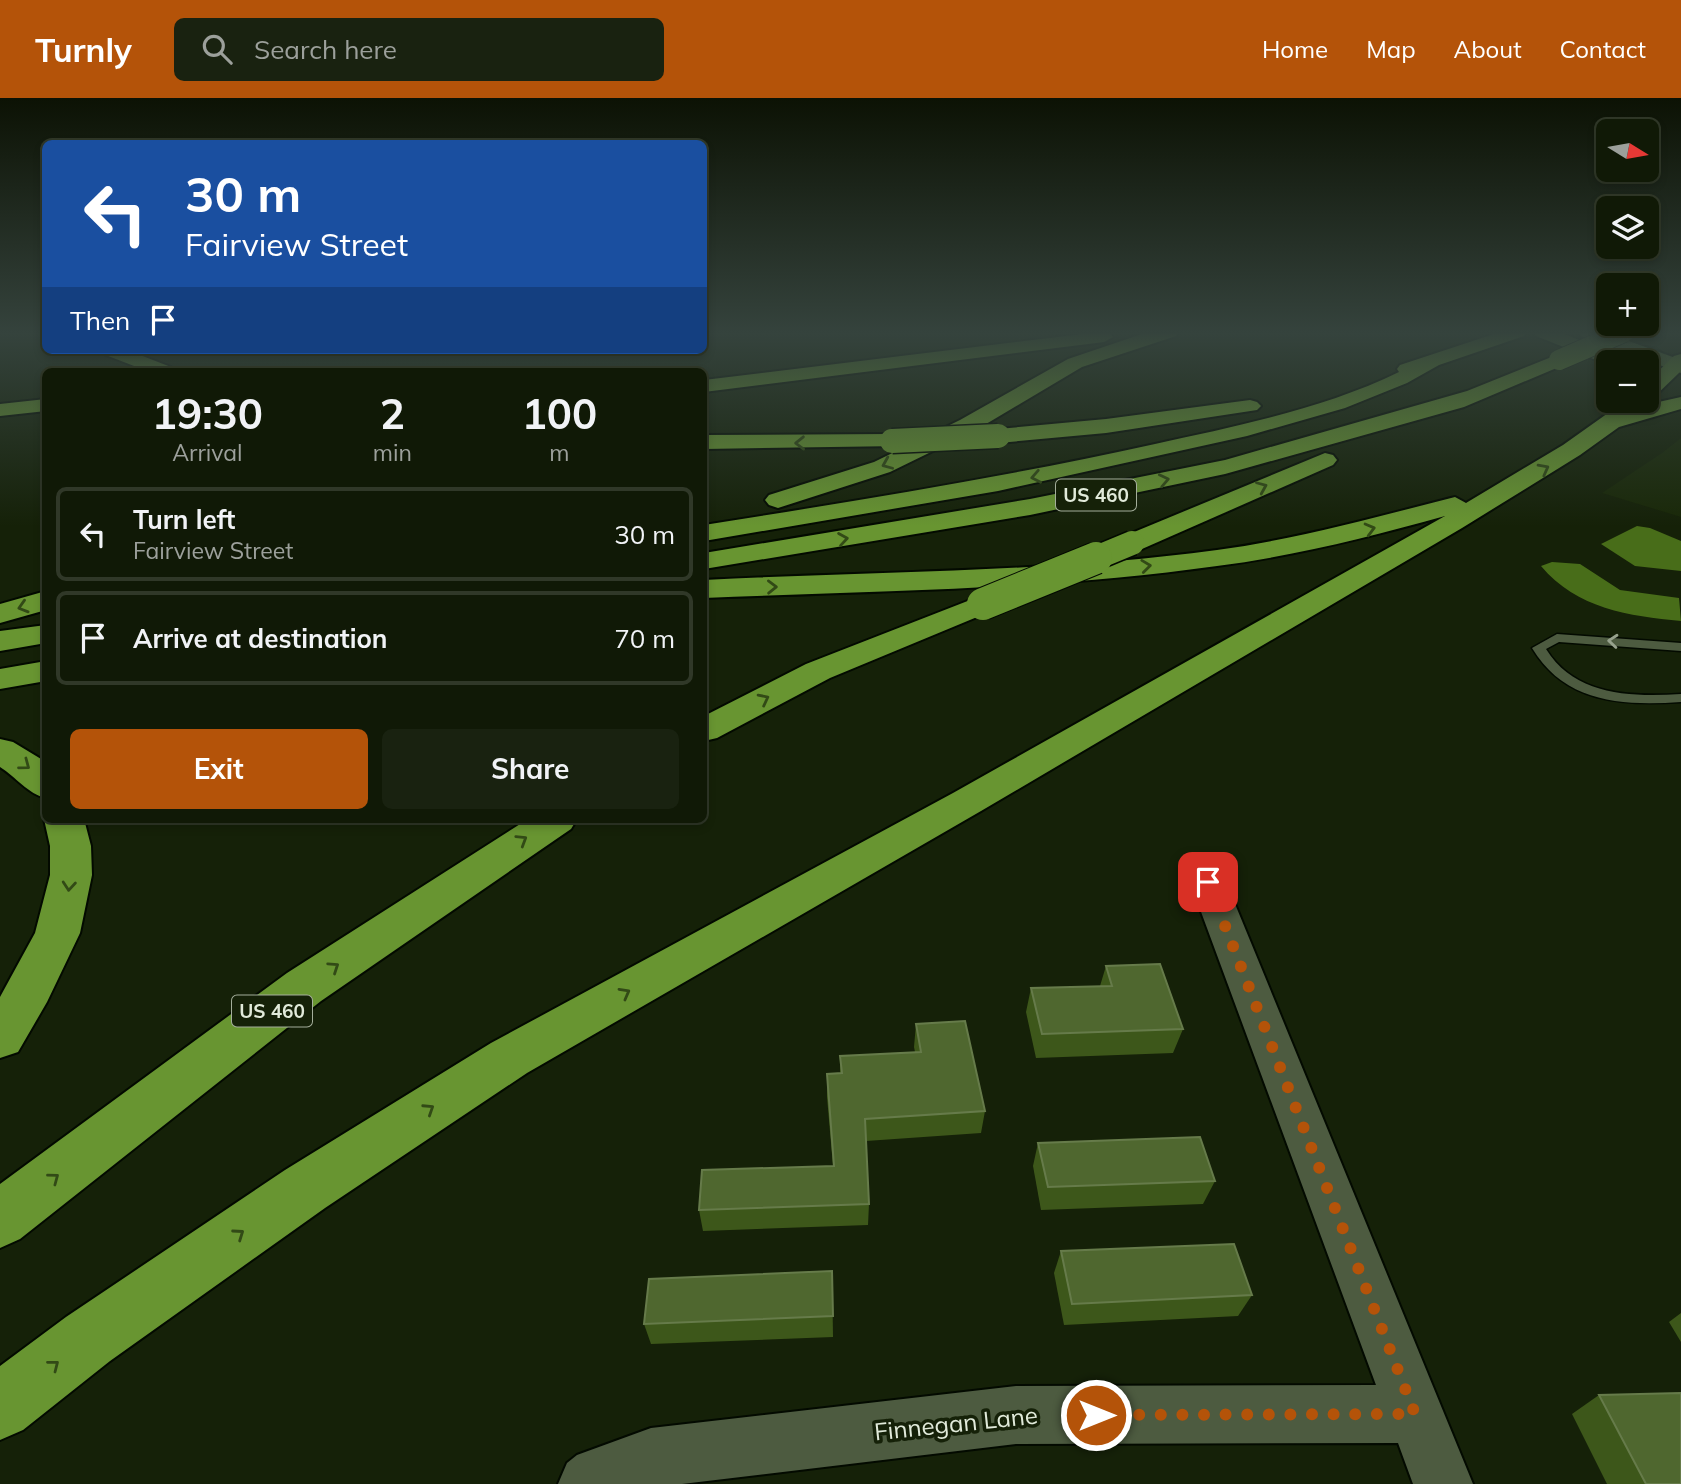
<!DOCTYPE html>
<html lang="en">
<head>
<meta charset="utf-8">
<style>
	:root { --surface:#101906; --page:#192210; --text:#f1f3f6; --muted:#9ca09b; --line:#303828; --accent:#b45309 }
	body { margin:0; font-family:Mulish,sans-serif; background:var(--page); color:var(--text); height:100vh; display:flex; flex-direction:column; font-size:26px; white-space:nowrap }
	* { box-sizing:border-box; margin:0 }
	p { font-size:23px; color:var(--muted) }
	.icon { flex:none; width:38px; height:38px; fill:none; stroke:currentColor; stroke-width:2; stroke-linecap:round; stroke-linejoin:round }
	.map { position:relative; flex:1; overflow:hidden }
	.panel { position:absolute; left:42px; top:270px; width:665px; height:455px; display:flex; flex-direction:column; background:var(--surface); border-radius:10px; box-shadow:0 4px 10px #0003,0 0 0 2px var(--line) }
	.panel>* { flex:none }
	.guide { position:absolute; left:42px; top:42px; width:665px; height:214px; border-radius:10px; box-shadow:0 4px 10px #0003,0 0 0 2px var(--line); background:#1a4fa0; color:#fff; overflow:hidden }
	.needle { width:46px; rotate:101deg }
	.fabs { position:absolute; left:1596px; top:21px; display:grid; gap:14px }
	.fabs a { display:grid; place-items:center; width:63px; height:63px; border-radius:10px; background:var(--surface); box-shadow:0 4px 10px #0003,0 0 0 2px var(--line); font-size:35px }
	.pin { position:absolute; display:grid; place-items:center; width:60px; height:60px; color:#fff; margin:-30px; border-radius:14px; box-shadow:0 4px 10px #0006 }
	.me { position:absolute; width:77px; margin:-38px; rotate:90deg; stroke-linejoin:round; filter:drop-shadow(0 0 5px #0008) }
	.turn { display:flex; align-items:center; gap:24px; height:147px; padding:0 28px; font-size:32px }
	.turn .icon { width:91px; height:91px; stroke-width:2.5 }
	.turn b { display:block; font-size:49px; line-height:60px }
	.then { display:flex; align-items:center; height:66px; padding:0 28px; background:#0003; gap:14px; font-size:26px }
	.eta { display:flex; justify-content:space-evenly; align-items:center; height:119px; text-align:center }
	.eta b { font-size:42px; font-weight:700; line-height:49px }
	.cta { display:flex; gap:14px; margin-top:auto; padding:14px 28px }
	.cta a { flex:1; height:80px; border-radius:10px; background:var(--accent); color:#fff; font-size:28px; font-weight:700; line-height:80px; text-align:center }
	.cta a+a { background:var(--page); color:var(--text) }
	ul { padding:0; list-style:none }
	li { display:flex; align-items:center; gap:21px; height:94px; margin:0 14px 10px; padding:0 14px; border:4px solid var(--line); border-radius:10px }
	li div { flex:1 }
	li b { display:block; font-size:26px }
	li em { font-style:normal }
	header { display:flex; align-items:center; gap:42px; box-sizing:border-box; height:98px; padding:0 35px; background:var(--accent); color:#fff }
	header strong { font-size:33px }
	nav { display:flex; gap:38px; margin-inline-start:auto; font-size:24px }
	.search { width:490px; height:63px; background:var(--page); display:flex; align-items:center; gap:18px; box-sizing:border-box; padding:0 24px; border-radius:10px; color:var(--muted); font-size:26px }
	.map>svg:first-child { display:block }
</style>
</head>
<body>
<header>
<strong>Turnly</strong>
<div class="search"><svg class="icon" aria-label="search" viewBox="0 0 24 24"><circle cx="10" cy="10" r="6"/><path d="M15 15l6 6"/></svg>Search here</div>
<nav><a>Home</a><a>Map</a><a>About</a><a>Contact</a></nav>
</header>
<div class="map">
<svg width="1681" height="1386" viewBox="0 0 1681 1386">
	<rect width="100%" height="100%" fill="#152108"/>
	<!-- built -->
	<path fill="#192808" d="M 1681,340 L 1681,419 L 1602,395 L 1662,355 Z"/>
	<!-- water -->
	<g fill="#486d19">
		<path d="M 1637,428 L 1650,430 L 1681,443 L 1681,473 L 1635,468 L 1601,446 Z"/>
		<path d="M 1552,464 L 1580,466 L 1620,492 L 1679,500 L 1681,523 C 1629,518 1577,511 1541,468 Z"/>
	</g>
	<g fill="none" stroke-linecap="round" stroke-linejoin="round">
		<!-- service casing -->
		<g stroke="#030a00" stroke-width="3">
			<path id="service" d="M 1557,536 L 1681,545 L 1681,553 L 1559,544 L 1546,551 C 1575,598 1631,599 1681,596 L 1681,604 C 1622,608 1565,605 1532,550 Z"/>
		</g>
		<!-- minor casing -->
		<g stroke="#030a00" stroke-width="4">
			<path id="minor" d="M 1208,771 L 1221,775 L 1226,784 L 1473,1386 L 1413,1386 L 1398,1345 L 1016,1346 L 682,1386 L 558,1386 L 567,1365 L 577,1357 L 651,1330 L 1016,1288 L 1376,1287 L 1190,784 L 1195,775 Z"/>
		</g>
		<!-- primary casing -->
		<g stroke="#030a00" stroke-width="4">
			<g id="primary">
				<path d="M 1533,234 L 1559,234 L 1615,256 L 1617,260 L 1608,266 L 1601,264 L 1536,238 Z"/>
				<path d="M 1578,234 L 1604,234 L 1681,262 L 1681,275 L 1581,238 Z"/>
			</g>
		</g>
		<!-- motorway casing -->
		<g stroke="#030a00" stroke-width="4">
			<g id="motorway">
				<path d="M 1099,234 L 1110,235 L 1113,239 L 1104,244 L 704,294 L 704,282 Z"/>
				<path d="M 1148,234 L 1179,234 L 1176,238 L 1082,269 L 976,332 L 890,374 L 778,410 L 769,407 L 765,402 L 769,397 L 874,364 L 960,322 L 1068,261 Z"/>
				<path d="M 1500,234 L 1527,234 L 1524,238 L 1439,267 L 1407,285 L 1345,310 L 1247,338 L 998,393 L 704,443 L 704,427 C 855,403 1006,379 1155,346 C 1237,328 1323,311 1399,274 L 1397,271 L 1400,267 Z"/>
				<path d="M 101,252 L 127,252 L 171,269 L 174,273 L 147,273 L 103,256 Z"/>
				<path d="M 1559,256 L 1566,258 L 1568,262 L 1566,266 L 1464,309 L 1225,376 L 1030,417 L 704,471 L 704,455 L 1030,401 L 1225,362 L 1467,293 Z"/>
				<path d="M 1681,256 L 1681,273 L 1654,299 L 1647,301 L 1648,303 L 1645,307 L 1681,299 L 1681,311 L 1619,329 L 1580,357 L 1462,430 L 981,713 L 527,975 L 325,1110 L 110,1263 L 23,1332 L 0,1342 L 0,1268 L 66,1219 L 285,1072 L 491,945 L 953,695 L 1445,418 C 1370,439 1294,458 1217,468 C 1047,492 875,493 704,500 L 704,482 C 875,473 1046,475 1217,452 C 1298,441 1376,419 1455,399 L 1466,405 L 1563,347 L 1625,303 L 1647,303 L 1647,284 L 1674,258 Z"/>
				<path d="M 46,301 L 46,313 L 0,318 L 0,306 Z"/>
				<path d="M 1250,302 L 1257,304 L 1261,308 L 1257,312 L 1106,335 L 998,345 L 990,343 L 987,338 L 990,333 L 998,331 L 1106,321 Z"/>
				<path d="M 892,336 L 900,338 L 903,343 L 900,348 L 704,351 L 704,337 Z"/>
				<path d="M 1325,355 L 1333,357 L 1337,362 L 1333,367 L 1142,451 L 1132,453 L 1122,451 L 1118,445 L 1122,439 Z"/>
				<path d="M 46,493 L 46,512 L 0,525 L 0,506 Z"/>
				<path d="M 983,497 L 994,500 L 998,506 L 994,512 L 830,580 L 717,640 L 704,643 L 704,618 L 806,566 Z"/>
				<path d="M 46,527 L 46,545 L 0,553 L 0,533 Z"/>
				<path d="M 46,563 L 46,583 L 0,591 L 0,571 Z"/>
				<path d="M 0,641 L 13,644 L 46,664 L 46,700 C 28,696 16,679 0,669 Z"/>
				<path d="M 46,719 L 46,721 L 84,721 L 91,748 L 92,777 L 80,835 L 47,904 L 18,954 L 0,960 L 0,899 L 35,835 L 50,777 L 50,748 L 44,721 Z"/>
				<path d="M 528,721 L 577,721 L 571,731 L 321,903 L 20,1141 L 0,1150 L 0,1086 L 287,875 Z"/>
			</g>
		</g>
		<!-- service -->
		<use href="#service" fill="#4d5b40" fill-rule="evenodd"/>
		<!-- minor -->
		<use href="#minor" fill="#4d5b40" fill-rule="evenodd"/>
		<!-- primary -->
		<use href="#primary" fill="#5d7e37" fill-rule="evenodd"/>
		<!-- motorway -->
		<use href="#motorway" fill="#689531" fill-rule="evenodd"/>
		<!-- motorway-bridge-far2 casing -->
		<g stroke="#030a00" stroke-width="22" stroke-linecap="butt">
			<path id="motorway-bridge-far2" d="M 1559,262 L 1624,234"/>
		</g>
		<!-- motorway-bridge-far1 casing -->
		<g stroke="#030a00" stroke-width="27" stroke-linecap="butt">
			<g id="motorway-bridge-far1">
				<path d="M 892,343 L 998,338"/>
				<path d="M 1091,462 L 1132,445"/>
			</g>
		</g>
		<!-- motorway-bridge casing -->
		<g stroke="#030a00" stroke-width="34" stroke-linecap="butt">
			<path id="motorway-bridge" d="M 983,506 L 1096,460"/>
		</g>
		<!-- motorway-bridge-far2 -->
		<use href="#motorway-bridge-far2" stroke="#689531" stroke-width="20"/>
		<!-- motorway-bridge-far1 -->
		<use href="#motorway-bridge-far1" stroke="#689531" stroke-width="24"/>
		<!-- motorway-bridge -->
		<use href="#motorway-bridge" stroke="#689531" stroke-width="32"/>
	</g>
	<!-- wall -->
	<g fill="#3d571a">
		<path d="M 1106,868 L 1183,931 L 1173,955 L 1036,960 L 1026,914 L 1031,890 L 1100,888 Z"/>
		<path d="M 916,926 L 985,1013 L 981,1035 L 866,1043 L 869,1106 L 868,1127 L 703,1133 L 699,1112 L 833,1068 L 827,999 L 827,976 L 840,975 L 840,958 L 915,954 L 914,949 Z"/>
		<path d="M 1038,1045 L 1215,1083 L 1203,1106 L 1041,1112 L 1033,1068 Z"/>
		<path d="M 1061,1153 L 1252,1197 L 1238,1218 L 1064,1227 L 1054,1175 Z"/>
		<path d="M 832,1173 L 833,1239 L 651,1246 L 644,1226 Z"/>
		<path d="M 1681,1215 L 1681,1244 L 1669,1224 Z"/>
		<path d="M 1599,1297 L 1681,1386 L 1607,1386 L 1572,1316 Z"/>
	</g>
	<!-- building -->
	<g fill="#4f672f" stroke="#667b4a" stroke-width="2">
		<path d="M 1160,866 L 1183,931 L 1042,936 L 1031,890 L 1112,888 L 1106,868 Z"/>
		<path d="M 965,923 L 985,1013 L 865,1021 L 869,1106 L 699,1112 L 702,1072 L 834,1068 L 827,976 L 842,975 L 840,958 L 921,954 L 916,926 Z"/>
		<path d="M 1200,1039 L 1215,1083 L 1048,1089 L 1038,1045 Z"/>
		<path d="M 1234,1146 L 1252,1197 L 1072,1206 L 1061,1153 Z"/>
		<path d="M 832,1173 L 833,1218 L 644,1226 L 649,1181 Z"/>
		<path d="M 1681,1295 L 1681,1386 L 1646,1386 L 1599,1297 Z"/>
	</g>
	<!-- one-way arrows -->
	<defs><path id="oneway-chevron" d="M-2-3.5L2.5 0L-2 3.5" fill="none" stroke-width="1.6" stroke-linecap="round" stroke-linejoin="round" transform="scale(1.75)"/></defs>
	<g stroke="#324a16">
		<use href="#oneway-chevron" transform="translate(800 345) rotate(179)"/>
		<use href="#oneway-chevron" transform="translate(887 366) rotate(157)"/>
		<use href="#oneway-chevron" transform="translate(1544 371) rotate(-28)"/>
		<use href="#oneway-chevron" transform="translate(1036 379) rotate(169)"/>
		<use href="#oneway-chevron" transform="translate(1164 382) rotate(-12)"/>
		<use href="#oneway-chevron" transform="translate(1262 389) rotate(-23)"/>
		<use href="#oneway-chevron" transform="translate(1370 431) rotate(-15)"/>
		<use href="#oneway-chevron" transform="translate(843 441) rotate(-9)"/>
		<use href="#oneway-chevron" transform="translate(1146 468) rotate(-7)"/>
		<use href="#oneway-chevron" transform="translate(772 489) rotate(-1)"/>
		<use href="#oneway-chevron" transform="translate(23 509) rotate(163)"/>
		<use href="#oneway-chevron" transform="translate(764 601) rotate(-27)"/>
		<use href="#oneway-chevron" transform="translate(25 667) rotate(37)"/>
		<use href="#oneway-chevron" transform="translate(522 742) rotate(-32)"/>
		<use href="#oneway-chevron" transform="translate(69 788) rotate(95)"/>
		<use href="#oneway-chevron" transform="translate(334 869) rotate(-34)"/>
		<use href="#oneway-chevron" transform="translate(625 895) rotate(-29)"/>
		<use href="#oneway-chevron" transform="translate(429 1011) rotate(-33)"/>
		<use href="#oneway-chevron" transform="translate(54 1080) rotate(-37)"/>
		<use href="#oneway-chevron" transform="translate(239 1136) rotate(-35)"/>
		<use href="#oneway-chevron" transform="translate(54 1267) rotate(-38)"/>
	</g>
	<use stroke="#97a28d" href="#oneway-chevron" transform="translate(1613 543) rotate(-175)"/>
	<!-- sky -->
	<linearGradient id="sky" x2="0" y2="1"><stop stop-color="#0c1204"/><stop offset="0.55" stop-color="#35433d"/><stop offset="1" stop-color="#35433d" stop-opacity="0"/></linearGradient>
	<rect width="1681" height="428" fill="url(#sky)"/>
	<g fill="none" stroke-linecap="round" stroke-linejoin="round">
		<!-- route -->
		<path stroke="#b45309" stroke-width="12" stroke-dasharray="0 21.6" d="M 1096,1317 L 1415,1316 L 1208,784"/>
	</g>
	<g text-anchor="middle" stroke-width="7" stroke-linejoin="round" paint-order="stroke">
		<!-- shield labels -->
		<g fill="#152108" stroke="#a4ae9b" stroke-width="2">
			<rect x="1056" y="381.5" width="80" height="31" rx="5"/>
			<rect x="232" y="897.5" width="80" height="31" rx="5"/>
		</g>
		<g font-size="19" font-weight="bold" fill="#e1eada">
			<text x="1096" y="404">US 460</text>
			<text x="272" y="920">US 460</text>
		</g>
		<!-- near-street labels -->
		<g font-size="24" fill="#e1eada" stroke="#152108">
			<text transform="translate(956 1326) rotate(-6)" y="8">Finnegan Lane</text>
		</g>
	</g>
</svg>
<div class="fabs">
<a><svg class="needle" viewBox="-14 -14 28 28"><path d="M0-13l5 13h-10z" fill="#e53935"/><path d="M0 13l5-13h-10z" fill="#9ca09b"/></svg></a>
<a><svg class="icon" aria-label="layers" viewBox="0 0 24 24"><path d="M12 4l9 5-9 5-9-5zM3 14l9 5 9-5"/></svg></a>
<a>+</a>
<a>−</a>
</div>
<div class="pin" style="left:1208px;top:784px;background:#d93025"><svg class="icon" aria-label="arrive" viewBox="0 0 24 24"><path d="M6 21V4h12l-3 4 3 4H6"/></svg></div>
<svg class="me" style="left:1096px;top:1317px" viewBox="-20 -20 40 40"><circle r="17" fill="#b45309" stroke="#fff" stroke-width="3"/><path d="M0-11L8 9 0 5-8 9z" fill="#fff"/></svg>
<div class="guide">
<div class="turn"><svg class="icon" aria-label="left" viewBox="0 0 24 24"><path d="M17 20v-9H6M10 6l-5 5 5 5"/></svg><div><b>30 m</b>Fairview Street</div></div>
<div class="then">Then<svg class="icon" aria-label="arrive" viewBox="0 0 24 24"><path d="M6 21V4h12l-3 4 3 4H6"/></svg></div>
</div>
<section class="panel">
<div class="eta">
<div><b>19:30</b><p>Arrival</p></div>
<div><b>2</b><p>min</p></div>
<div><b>100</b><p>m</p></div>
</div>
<ul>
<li><svg class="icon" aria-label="left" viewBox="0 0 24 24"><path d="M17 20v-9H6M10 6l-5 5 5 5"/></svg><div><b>Turn left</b><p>Fairview Street</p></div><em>30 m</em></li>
<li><svg class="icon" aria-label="arrive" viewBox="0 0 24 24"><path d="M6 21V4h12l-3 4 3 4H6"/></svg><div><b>Arrive at destination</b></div><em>70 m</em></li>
</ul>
<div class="cta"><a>Exit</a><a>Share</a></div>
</section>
</div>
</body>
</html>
